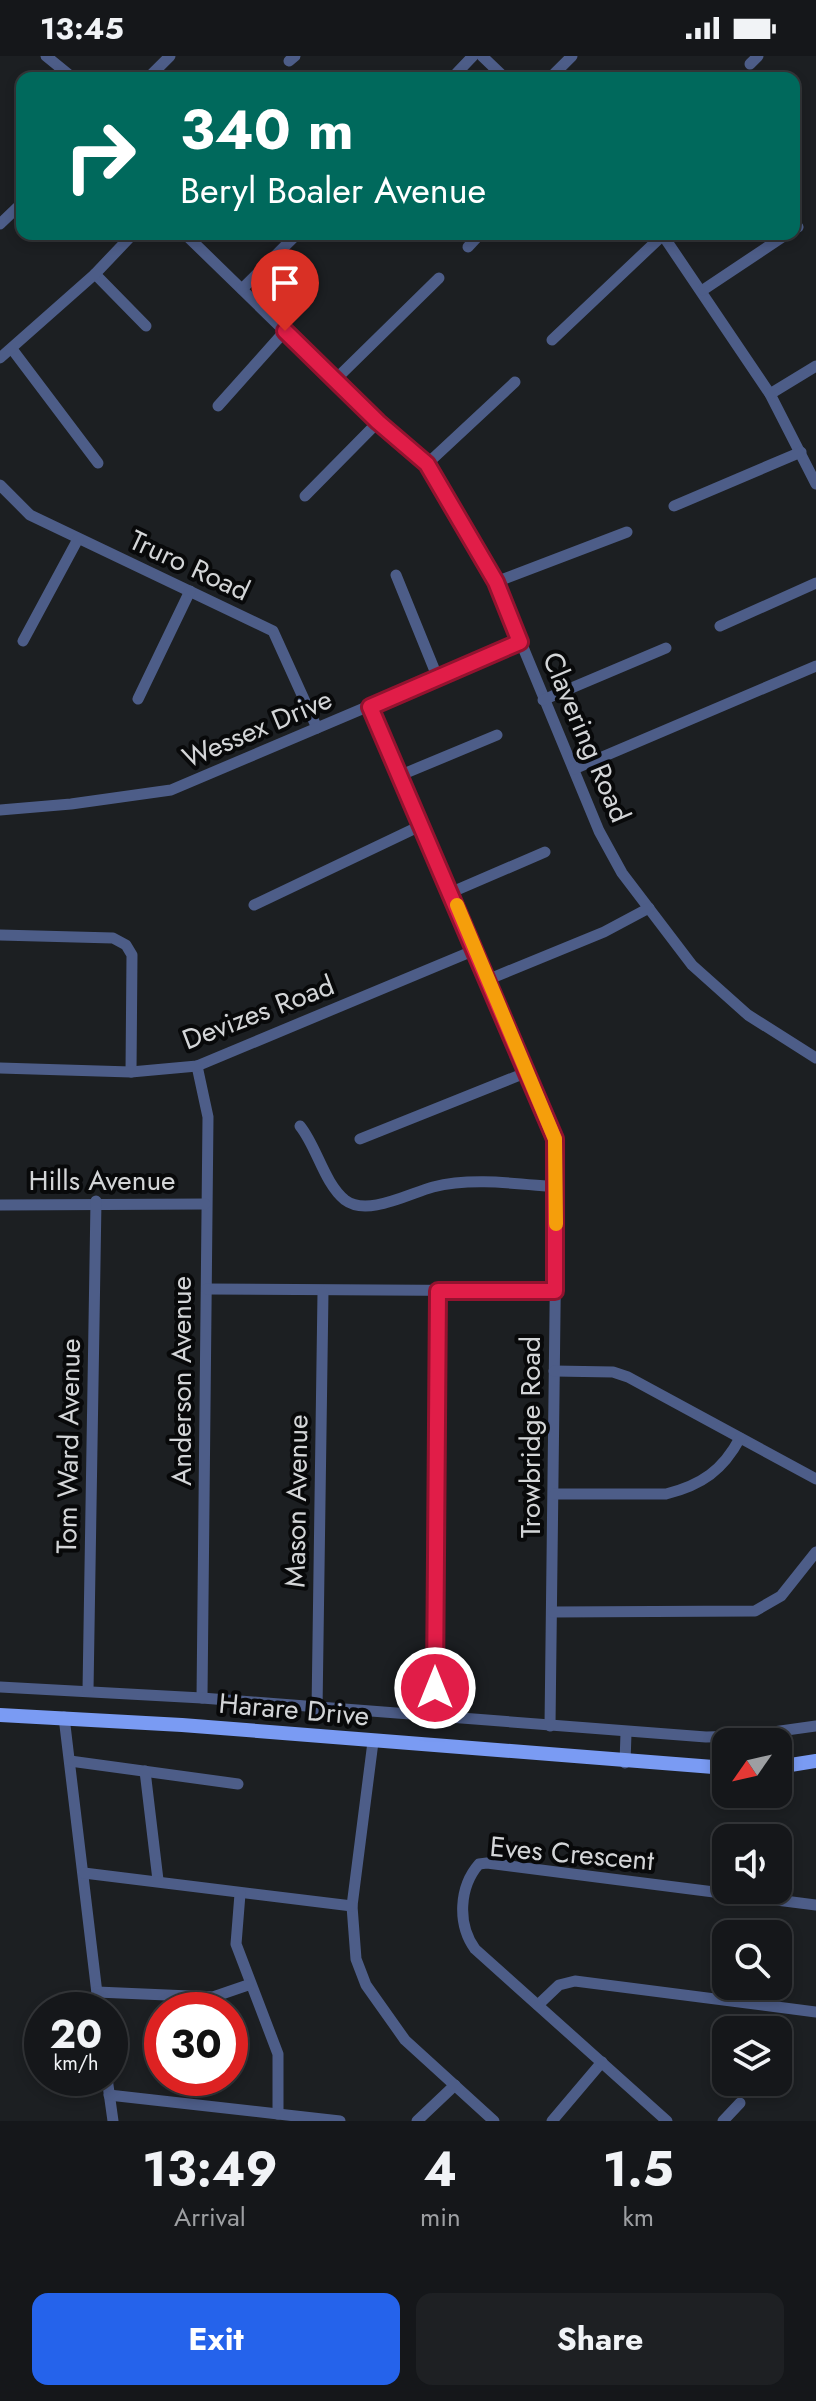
<!DOCTYPE html>
<html lang="en">
<head>
<meta charset="utf-8">
<style>
	:root { --surface:#15171a; --page:#1e2023; --text:#f1f3f6; --muted:#9d9fa2; --line:#343639; --accent:#2563eb }
	body { margin:0; font-family:Jost,sans-serif; background:var(--page); color:var(--text); height:100vh; display:flex; flex-direction:column; font-size:30px; white-space:nowrap }
	* { box-sizing:border-box; margin:0 }
	p { font-size:26px; color:var(--muted) }
	.icon { flex:none; width:44px; height:44px; fill:none; stroke:currentColor; stroke-width:2; stroke-linecap:round; stroke-linejoin:round }
	.map { position:relative; height:2065px; overflow:hidden }
	.details { display:flex; flex-direction:column; background:var(--surface); flex:1 }
	.details>* { flex:none }
	.top-card { position:absolute; left:16px; top:16px; width:784px; height:168px; border-radius:16px; box-shadow:0 4px 12px #0003,0 0 0 2px var(--line); background:#00695c; color:#fff; overflow:hidden }
	.needle { width:52px; rotate:236deg }
	.fabs { position:absolute; left:712px; top:1672px; display:grid; gap:16px }
	.fabs a { display:grid; place-items:center; width:80px; height:80px; border-radius:16px; background:var(--surface); box-shadow:0 4px 12px #0003,0 0 0 2px var(--line); font-size:40px }
	.speed { position:absolute; left:24px; top:1936px; display:flex; gap:16px; font-size:40px; font-weight:700; text-align:center }
	.speed>* { display:grid; place-content:center; width:104px; height:104px; border-radius:50%; background:var(--surface); box-shadow:0 4px 12px #0003,0 0 0 2px var(--line); line-height:1 }
	.speed small { font-size:20px; font-weight:400 }
	.speed .limit { border:12px solid #d22; background:#fff; color:#111 }
	.pin { position:absolute; display:grid; place-items:center; width:68px; height:68px; color:#fff; margin:-82px -34px; border-radius:50% 50% 50% 0; rotate:-45deg; box-shadow:0 0 8px #0007 }
	.pin .icon { rotate:45deg }
	.me { position:absolute; width:88px; margin:-44px; rotate:0deg; stroke-linejoin:round; filter:drop-shadow(0 0 6px #0008) }
	.turn { display:flex; align-items:center; gap:28px; height:168px; padding:0 32px; font-size:36px }
	.turn .icon { width:104px; height:104px; stroke-width:2.5 }
	.turn b { display:block; font-size:56px; line-height:68px }
	.eta { display:flex; justify-content:space-evenly; align-items:center; height:136px; text-align:center }
	.eta b { font-size:48px; font-weight:700; line-height:56px }
	.primary-button { display:flex; gap:16px; margin-top:auto; padding:16px 32px }
	.primary-button a { flex:1; height:92px; border-radius:16px; background:var(--accent); color:#fff; font-size:32px; font-weight:700; line-height:92px; text-align:center }
	.primary-button a+a { background:var(--page); color:var(--text) }
	.status { display:flex; justify-content:space-between; align-items:center; height:56px; padding:0 40px; background:var(--surface); direction:ltr }
	.status svg { height:22px; fill:currentColor }
	.map>svg:first-child { display:block }
</style>
</head>
<body>
<div class="status"><b>13:45</b><svg viewBox="0 0 49 12"><path d="M0 12V9h3v3zM5 12V6h3v6zM10 12V3h3v9zM15 12V0h3v12zM26 1h20v11H26zM47 4h2v5h-2z"/></svg></div>
<div class="map">
<svg width="816" height="2065" viewBox="0 0 816 2065">
	<rect width="100%" height="100%" fill="#1c1f22"/>
	<g fill="none" stroke-linecap="round" stroke-linejoin="round">
		<!-- minor -->
		<g stroke="#4d5d88" stroke-width="11">
			<path d="M 46,0 L 73,22"/>
			<path d="M 482,0 L 505,22"/>
			<path d="M 289,5 L 295,0"/>
			<path d="M 750,8 L 758,0"/>
			<path d="M 148,22 L 170,0"/>
			<path d="M 452,22 L 473,0"/>
			<path d="M 550,22 L 572,0"/>
			<path d="M 0,168 L 22,147"/>
			<path d="M 794,173 L 798,171"/>
			<path d="M 185,178 L 378,366 L 427,408 L 496,526 L 599,775 L 622,817 L 692,909 L 748,959 L 816,1002"/>
			<path d="M 662,178 L 770,338 L 816,428"/>
			<path d="M 468,191 L 480,178"/>
			<path d="M 95,218 L 146,270"/>
			<path d="M 242,233 L 297,178"/>
			<path d="M 703,234 L 787,178"/>
			<path d="M 552,284 L 663,179"/>
			<path d="M 12,293 L 98,407"/>
			<path d="M 0,302 L 95,218 L 133,178"/>
			<path d="M 335,324 L 439,222"/>
			<path d="M 770,338 L 816,310"/>
			<path d="M 218,350 L 285,275"/>
			<path d="M 427,408 L 515,326"/>
			<path d="M 0,429 L 30,459 L 273,575 L 317,672"/>
			<path d="M 305,440 L 378,366"/>
			<path d="M 674,450 L 801,396"/>
			<path d="M 396,519 L 437,620"/>
			<path d="M 496,526 L 627,476"/>
			<path d="M 720,570 L 816,527"/>
			<path d="M 23,585 L 78,483"/>
			<path d="M 138,643 L 190,535"/>
			<path d="M 543,644 L 666,592"/>
			<path d="M 370,651 L 557,1091 L 550,1670"/>
			<path d="M 574,713 L 816,610"/>
			<path d="M 401,719 L 497,679"/>
			<path d="M 0,754 L 71,748 L 171,734 L 520,586"/>
			<path d="M 452,836 L 545,796"/>
			<path d="M 254,849 L 420,770"/>
			<path d="M 0,879 L 113,882 L 126,889 L 132,899 L 131,1016"/>
			<path d="M 487,924 L 604,876 L 649,852"/>
			<path d="M 197,1010 L 208,1061 L 202,1642"/>
			<path d="M 0,1012 L 131,1016 L 197,1010 L 475,894"/>
			<path d="M 300,1070 C 317,1091 324,1127 345,1144 C 367,1161 410,1137 433,1131 C 472,1121 518,1128 557,1131"/>
			<path d="M 360,1083 L 525,1017"/>
			<path d="M 0,1149 L 205,1148"/>
			<path d="M 207,1233 L 555,1235"/>
			<path d="M 554,1315 L 613,1316 L 628,1321 L 816,1423"/>
			<path d="M 555,1438 L 666,1438 C 702,1429 723,1414 740,1382"/>
			<path d="M 553,1556 L 755,1555 L 781,1540 L 816,1496"/>
			<path d="M 0,1631 L 202,1642 L 706,1681 L 744,1680 L 816,1670"/>
			<path d="M 88,1635 L 96,1145"/>
			<path d="M 317,1654 L 323,1236"/>
			<path d="M 64,1661 L 99,1954"/>
			<path d="M 435,1663 L 438,1235"/>
			<path d="M 373,1686 L 352,1850 L 356,1903 L 366,1929 L 405,1984 L 494,2065"/>
			<path d="M 70,1705 L 238,1728"/>
			<path d="M 625,1707 L 626,1677"/>
			<path d="M 145,1715 L 158,1824"/>
			<path d="M 84,1817 L 352,1850"/>
			<path d="M 240,1838 L 236,1888 L 278,1998 L 278,2058"/>
			<path d="M 97,1936 L 213,1941 L 248,1929"/>
			<path d="M 538,1949 L 559,1929 L 575,1925 L 816,1956"/>
			<path d="M 107,2022 L 113,2065"/>
			<path d="M 109,2039 L 340,2065"/>
			<path d="M 417,2065 L 455,2029"/>
			<path d="M 552,2065 L 602,2006"/>
			<path d="M 667,2065 L 475,1893 C 457,1868 459,1831 479,1808 L 487,1807 L 816,1849"/>
			<path d="M 723,2065 L 740,2047"/>
		</g>
		<!-- major -->
		<g stroke="#7a9bf3" stroke-width="14">
			<path d="M 0,1659 L 182,1669 L 726,1712"/>
			<path d="M 778,1711 L 816,1705"/>
		</g>
	</g>
	<g fill="none" stroke-linecap="round" stroke-linejoin="round">
		<!-- route casing -->
		<g stroke="#92132f" stroke-width="20">
			<path id="route" d="M 285,275 L 378,366 L 427,408 L 496,526 L 520,586 L 370,651 L 555,1083 L 555,1235 L 438,1235 L 435,1632"/>
		</g>
		<!-- route -->
		<use href="#route" stroke="#e11d48" stroke-width="14"/>
		<!-- slow -->
		<path stroke="#f59e0b" stroke-width="14" d="M 457,849 L 555,1083 L 556,1168"/>
	</g>
	<g text-anchor="middle" stroke-width="8" stroke-linejoin="round" paint-order="stroke">
		<!-- street labels -->
		<g font-size="28" fill="#d3d5d7" stroke="#08090a">
			<text transform="translate(190 509) rotate(25)" y="10">Truro Road</text>
			<text transform="translate(257 672) rotate(-23)" y="10">Wessex Drive</text>
			<text transform="translate(587 681) rotate(67)" y="10">Clavering Road</text>
			<text transform="translate(258 956) rotate(-21)" y="10">Devizes Road</text>
			<text x="102" y="1134">Hills Avenue</text>
			<text transform="translate(181 1325) rotate(-90)" y="10">Anderson Avenue</text>
			<text transform="translate(530 1381) rotate(-90)" y="10">Trowbridge Road</text>
			<text transform="translate(68 1390) rotate(-89)" y="10">Tom Ward Avenue</text>
			<text transform="translate(296 1445) rotate(-89)" y="10">Mason Avenue</text>
			<text transform="translate(294 1653) rotate(5)" y="10">Harare Drive</text>
			<text transform="translate(572 1797) rotate(5)" y="10">Eves Crescent</text>
		</g>
	</g>
</svg>
<div class="fabs">
<a><svg class="needle" viewBox="-14 -14 28 28"><path d="M0-13l5 13h-10z" fill="#e53935"/><path d="M0 13l5-13h-10z" fill="#9d9fa2"/></svg></a>
<a><svg class="icon" aria-label="sound" viewBox="0 0 24 24"><path d="M4 9h4l5-4v14l-5-4H4zM17 9q2 3 0 6"/></svg></a>
<a><svg class="icon" aria-label="search" viewBox="0 0 24 24"><circle cx="10" cy="10" r="6"/><path d="M15 15l6 6"/></svg></a>
<a><svg class="icon" aria-label="layers" viewBox="0 0 24 24"><path d="M12 4l9 5-9 5-9-5zM3 14l9 5 9-5"/></svg></a>
</div>
<div class="speed"><div>20<small>km/h</small></div><div class="limit">30</div></div>
<div class="pin" style="left:285px;top:275px;background:#d93025"><svg class="icon" aria-label="arrive" viewBox="0 0 24 24"><path d="M6 21V4h12l-3 4 3 4H6"/></svg></div>
<svg class="me" style="left:435px;top:1632px" viewBox="-20 -20 40 40"><circle r="17" fill="#e11d48" stroke="#fff" stroke-width="3"/><path d="M0-11L8 9 0 5-8 9z" fill="#fff"/></svg>
<div class="top-card">
<div class="turn"><svg class="icon" aria-label="right" viewBox="0 0 24 24"><path d="M7 20v-9h11M14 6l5 5-5 5"/></svg><div><b>340 m</b>Beryl Boaler Avenue</div></div>
</div>
</div>
<section class="details">
<div class="eta">
<div><b>13:49</b><p>Arrival</p></div>
<div><b>4</b><p>min</p></div>
<div><b>1.5</b><p>km</p></div>
</div>
<div class="primary-button"><a>Exit</a><a>Share</a></div>
</section>
</body>
</html>
